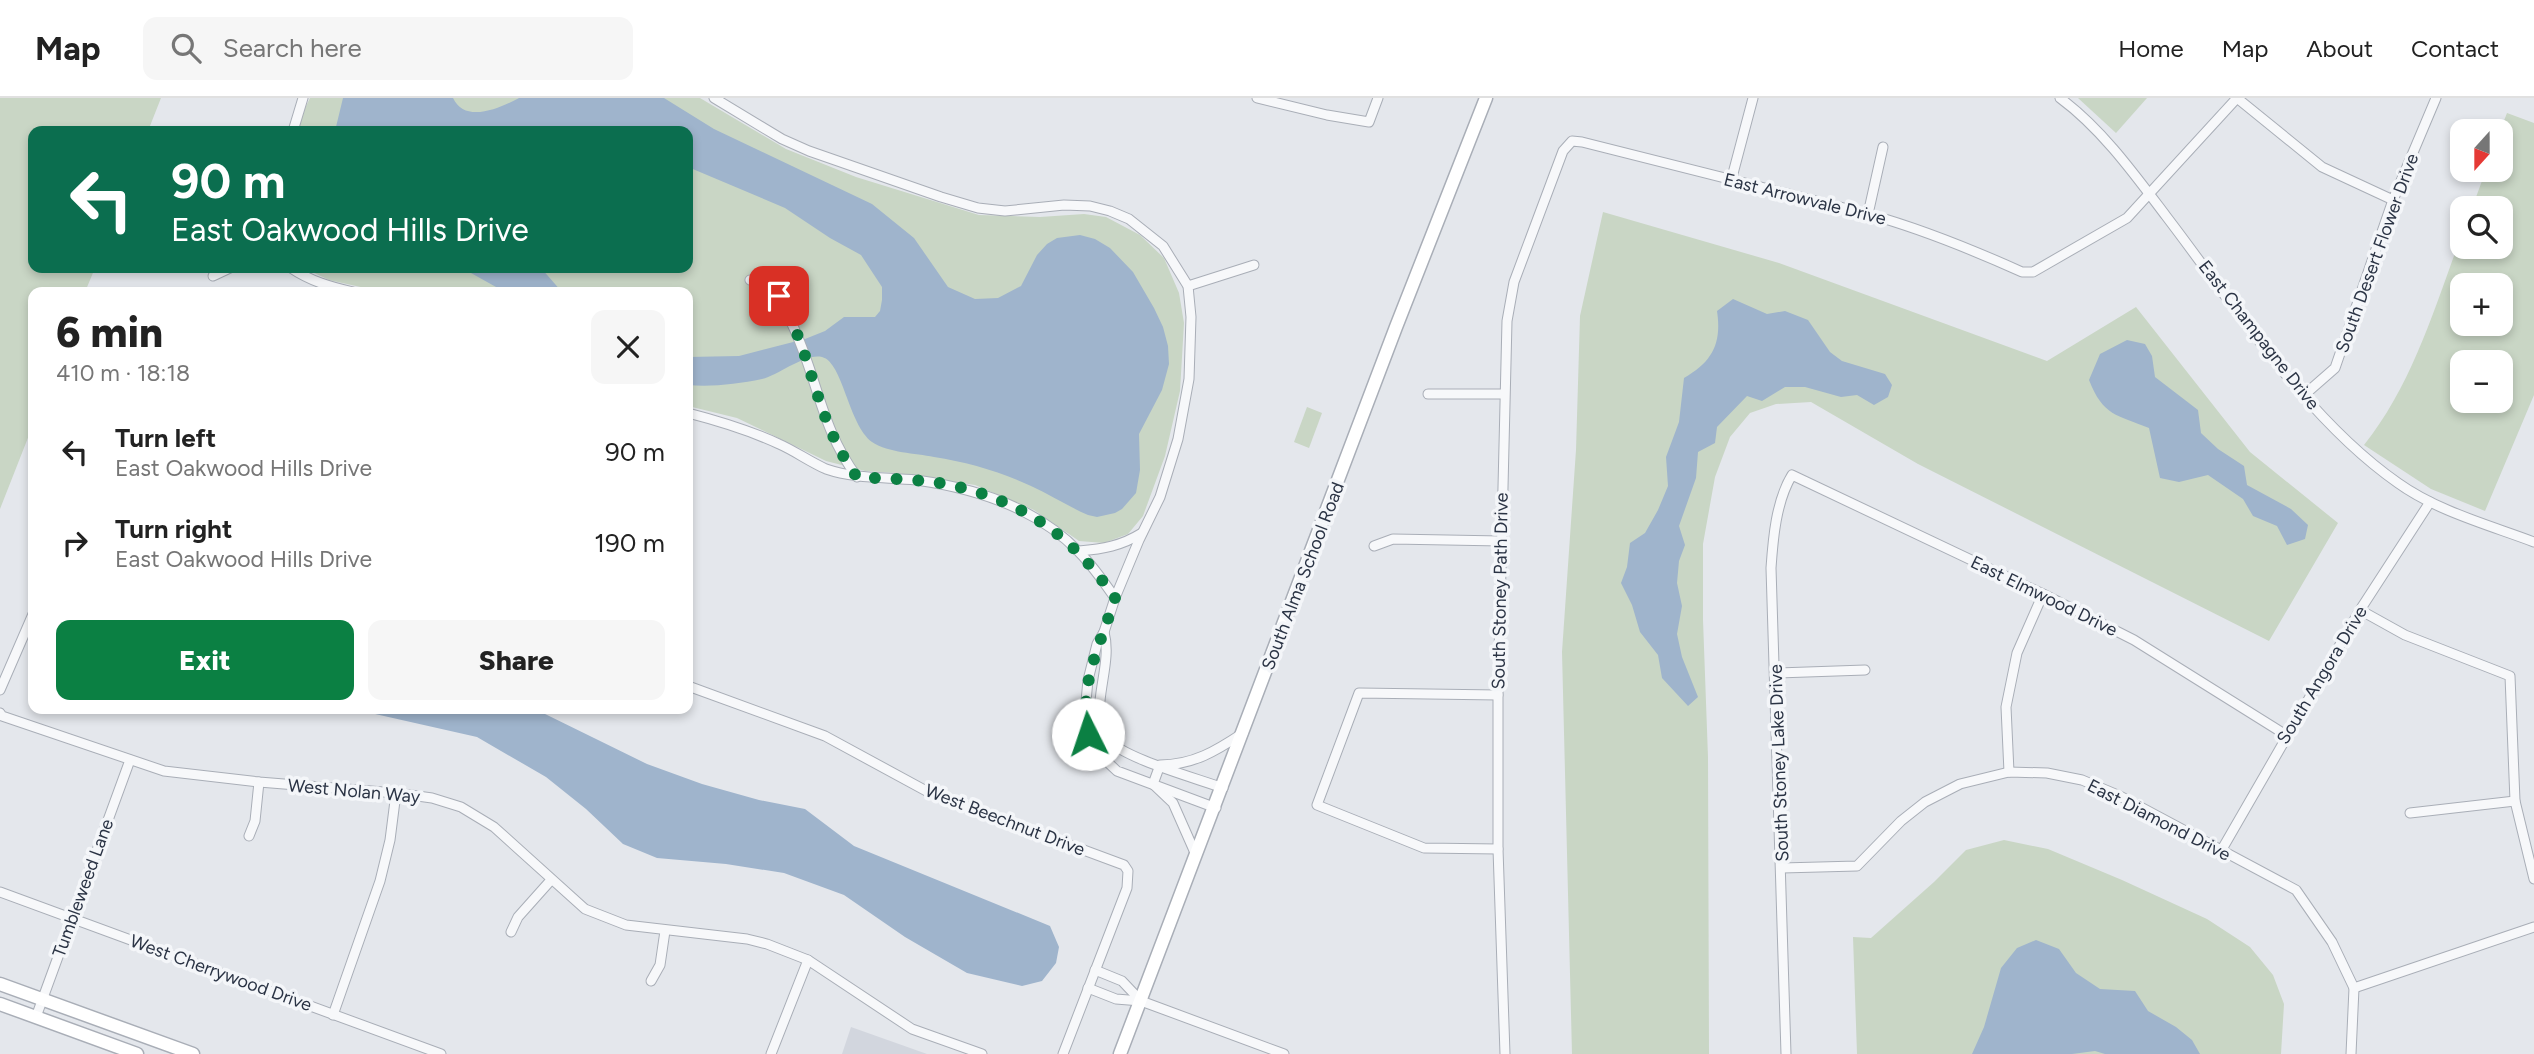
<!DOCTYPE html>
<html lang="en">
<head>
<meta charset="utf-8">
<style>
	:root { --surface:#fff; --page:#f6f6f6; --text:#222; --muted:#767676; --line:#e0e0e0; --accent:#0b8043 }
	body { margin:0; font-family:Figtree,sans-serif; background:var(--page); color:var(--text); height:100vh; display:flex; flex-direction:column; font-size:26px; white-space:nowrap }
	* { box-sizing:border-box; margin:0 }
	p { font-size:23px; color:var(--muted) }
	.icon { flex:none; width:38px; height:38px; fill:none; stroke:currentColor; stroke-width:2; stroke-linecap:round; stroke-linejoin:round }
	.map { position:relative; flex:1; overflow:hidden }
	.details { position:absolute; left:28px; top:189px; width:665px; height:427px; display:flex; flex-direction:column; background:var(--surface); border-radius:14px; box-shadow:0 4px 10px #0003 }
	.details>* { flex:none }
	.hud { position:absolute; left:28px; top:28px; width:665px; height:147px; border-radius:14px; box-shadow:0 4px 10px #0003; background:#0b6e4f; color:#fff; overflow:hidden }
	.needle { width:46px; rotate:201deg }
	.controls { position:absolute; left:2450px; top:21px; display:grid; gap:14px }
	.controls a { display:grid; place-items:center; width:63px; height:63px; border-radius:14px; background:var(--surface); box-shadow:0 4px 10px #0003; font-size:35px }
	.pin { position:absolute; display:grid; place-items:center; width:60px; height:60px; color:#fff; margin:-30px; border-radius:14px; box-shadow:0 4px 10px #0006 }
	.me { position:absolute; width:77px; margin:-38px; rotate:356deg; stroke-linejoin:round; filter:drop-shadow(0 0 5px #0008) }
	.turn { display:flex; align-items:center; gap:24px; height:147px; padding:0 28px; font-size:32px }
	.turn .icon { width:91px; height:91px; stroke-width:2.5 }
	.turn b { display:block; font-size:49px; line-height:60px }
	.round { display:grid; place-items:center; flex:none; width:74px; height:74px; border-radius:14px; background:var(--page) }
	.head { display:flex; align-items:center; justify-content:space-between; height:119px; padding:0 28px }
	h1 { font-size:42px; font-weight:800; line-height:52px }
	.cta { display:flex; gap:14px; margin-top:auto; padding:14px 28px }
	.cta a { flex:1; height:80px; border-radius:14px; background:var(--accent); color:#fff; font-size:28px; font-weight:800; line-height:80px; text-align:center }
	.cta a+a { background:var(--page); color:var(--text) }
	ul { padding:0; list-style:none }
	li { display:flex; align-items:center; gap:21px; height:91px; padding:0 28px }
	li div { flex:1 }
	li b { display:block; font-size:26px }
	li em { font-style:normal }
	header { display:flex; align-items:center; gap:42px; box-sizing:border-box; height:98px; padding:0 35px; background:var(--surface); border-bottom:2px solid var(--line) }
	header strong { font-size:33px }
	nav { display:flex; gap:38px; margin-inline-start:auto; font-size:24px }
	.search { width:490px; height:63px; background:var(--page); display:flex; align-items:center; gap:18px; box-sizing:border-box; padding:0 24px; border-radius:14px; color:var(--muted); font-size:26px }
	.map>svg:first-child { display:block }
</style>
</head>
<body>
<header>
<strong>Map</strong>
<div class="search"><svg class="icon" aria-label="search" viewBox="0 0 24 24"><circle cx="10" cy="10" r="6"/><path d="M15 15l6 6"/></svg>Search here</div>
<nav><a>Home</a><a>Map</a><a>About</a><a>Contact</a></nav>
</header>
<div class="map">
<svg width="2534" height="956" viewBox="0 0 2534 956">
	<rect width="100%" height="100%" fill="#e4e7ec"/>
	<!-- built -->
	<path fill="#d2d6de" d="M 851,929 L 927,956 L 842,956 Z"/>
	<!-- green -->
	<g fill="#c9d6c5" fill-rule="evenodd">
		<path d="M 0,0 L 161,0 L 148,33 L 33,33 L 33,170 L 95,170 L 85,194 L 33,194 L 33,327 L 0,411 Z"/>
		<path d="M 310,0 L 700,0 L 786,51 L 856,79 L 979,117 L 1040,119 L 1084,116 L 1106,119 L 1140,137 L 1164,160 L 1179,195 L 1184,225 L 1180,293 L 1165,358 L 1143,418 L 1128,436 L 1104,445 L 1079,443 L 1034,412 L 975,387 L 896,375 L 865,373 L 826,363 L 737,320 L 688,308 L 688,194 L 383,194 L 329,182 L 304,170 L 688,170 L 688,33 L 297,33 L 300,20 Z"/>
		<path d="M 2078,0 L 2147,0 L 2116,35 Z"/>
		<path d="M 2507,15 L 2534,25 L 2534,297 L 2485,413 L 2431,391 L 2364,347 C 2413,286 2435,208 2462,136 L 2462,149 L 2501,149 L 2501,110 L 2472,110 L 2486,72 L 2501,72 L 2500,33 ZM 2501,187 L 2501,226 L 2462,226 L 2462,187 ZM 2501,264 L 2501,303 L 2462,303 L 2462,264 Z"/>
		<path d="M 1603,114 L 1779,165 L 2047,263 L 2136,209 L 2250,354 L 2338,425 L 2269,543 L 1918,366 L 1811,304 L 1776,306 L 1750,315 L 1730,339 L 1715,379 L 1703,446 L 1703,522 L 1708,659 L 1709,956 L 1572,956 L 1562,554 L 1576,352 L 1580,218 Z"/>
		<path d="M 1307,309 L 1322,315 L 1309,350 L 1294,344 Z"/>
		<path d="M 2004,742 L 2048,751 L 2122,782 L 2207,821 L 2250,849 L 2273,877 L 2284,906 L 2281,956 L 1857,956 L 1853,839 L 1871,840 L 1934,784 L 1966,752 Z"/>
	</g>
	<!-- water -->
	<g fill="#9fb4cc">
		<path d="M 343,0 L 453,0 C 465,26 500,10 519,0 L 664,0 L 714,31 L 872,106 L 914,140 L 948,189 L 975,201 L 998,200 L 1021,188 L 1037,157 L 1047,146 L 1057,140 L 1080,137 L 1095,141 L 1110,150 L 1133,174 L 1154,210 L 1163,229 L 1168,248 L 1169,266 L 1162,292 L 1139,336 L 1140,372 L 1136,395 L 1122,411 L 1115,415 L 1097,419 L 1088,417 C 1069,409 1051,397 1031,388 C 1001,374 967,364 934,359 C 915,355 889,355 872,344 C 848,326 843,264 822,259 C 805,255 779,277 762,281 C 738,286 712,289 688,287 L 688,259 L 739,258 L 805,241 L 825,233 L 844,219 L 875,219 L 880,213 L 882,202 L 882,189 L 861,157 L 830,140 L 785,110 L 688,69 L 688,33 L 335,33 Z"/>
		<path d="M 462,170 L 541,170 L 562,194 L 505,194 Z"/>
		<path d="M 1733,201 L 1767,216 L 1785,213 L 1808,222 L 1830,254 L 1842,263 L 1885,276 L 1892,287 L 1888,299 L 1874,307 L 1857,297 L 1841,299 L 1805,289 L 1785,289 L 1762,303 L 1747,298 L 1717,329 L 1715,345 L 1698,354 L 1696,380 L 1679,428 L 1685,447 L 1679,463 L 1677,485 L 1682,508 L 1677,536 L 1682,559 L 1698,599 L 1688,608 L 1662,580 L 1658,557 L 1640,534 L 1632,507 L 1621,485 L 1627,469 L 1630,445 L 1645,435 L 1658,412 L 1668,388 L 1666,359 L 1679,324 L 1684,280 C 1712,264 1722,246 1717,213 Z"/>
		<path d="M 2127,242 L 2145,246 L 2152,258 L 2155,279 L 2198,312 L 2201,335 L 2218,351 L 2244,368 L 2247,387 L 2291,411 L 2308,427 L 2305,441 L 2287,447 L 2277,428 L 2253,418 L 2243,401 L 2208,377 L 2179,384 L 2160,380 L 2149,330 C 2117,317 2103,318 2089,282 L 2100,256 Z"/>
		<path d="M 353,611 L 531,611 L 541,614 L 647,666 L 702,686 L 759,702 L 805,711 L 854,748 L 1050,828 L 1059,849 L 1056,865 L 1042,883 L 1022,888 L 967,875 L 905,839 L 844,797 L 784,775 L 726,766 L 657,760 L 623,746 L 586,711 L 546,679 L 477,639 Z"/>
		<path d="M 2036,842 L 2059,851 L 2076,875 L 2100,891 L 2135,893 L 2148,913 L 2176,929 L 2192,942 L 2200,956 L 2105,956 L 2095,953 L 2072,956 L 1972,956 L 1984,929 L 2001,870 L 2017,850 Z"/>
	</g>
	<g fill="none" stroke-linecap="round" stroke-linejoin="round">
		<!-- minor casing -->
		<g stroke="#a9aeb7" stroke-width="11">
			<g id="minor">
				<path d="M 714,0 L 782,41 L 809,53 L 941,99 L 978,110 L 1005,113 L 1064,107 L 1090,108 L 1110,113 L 1129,121 L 1163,148 L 1188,188 L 1191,219 L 1189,281 L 1178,341 L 1160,399 L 1139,442 L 1115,500 L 1104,534 L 1097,546 L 1088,582 L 1085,614 L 1088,636 L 1100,657 L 1117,673 L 1216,710"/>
				<path d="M 1257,0 L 1327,17 L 1369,24 L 1378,0"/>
				<path d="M 2060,0 C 2102,31 2135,77 2166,118 C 2235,208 2305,320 2398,385 C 2437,413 2489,427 2534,444"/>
				<path d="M 2237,0 L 2322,69 L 2393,102"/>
				<path d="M 293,33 L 303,0"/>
				<path d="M 1731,83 L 1753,0"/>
				<path d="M 1868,116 L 1883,49"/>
				<path d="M 291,170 C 310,183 331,189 353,194"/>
				<path d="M 213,178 L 230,170"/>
				<path d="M 750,182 C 760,186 771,189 778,197 C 784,205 788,218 792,226 C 818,280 820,329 857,379"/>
				<path d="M 1188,188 L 1254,167"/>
				<path d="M 1428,296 L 1504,296"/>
				<path d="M 2303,298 L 2335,270 L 2393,102 L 2436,0"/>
				<path d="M 688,315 C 719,323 749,332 779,346 C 795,353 810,364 826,371 C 855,381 886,379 916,382 C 974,390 1037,410 1079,454 C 1093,468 1104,484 1115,500"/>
				<path d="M 1374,448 L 1393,441 L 1501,443"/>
				<path d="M 1079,453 C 1103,451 1121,448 1142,435"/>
				<path d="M 2360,512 L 2405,537 L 2510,578 L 2515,703 L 2534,781"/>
				<path d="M 1104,534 C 1110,556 1102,580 1100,603 C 1099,615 1098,629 1105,639 C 1121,660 1196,680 1223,690"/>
				<path d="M 1776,575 L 1865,572"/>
				<path d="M 688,588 L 825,638 L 930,695 L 1124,767 L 1128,773 L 1127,790 L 1063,956"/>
				<path d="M 0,592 L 33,516"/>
				<path d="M 1498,597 L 1359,595 L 1317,707 L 1424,750 L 1498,751"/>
				<path d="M 0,615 L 2,618 L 164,673 L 259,684 L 396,695 L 432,700 L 461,709 L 494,729 L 585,811 L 626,827 L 747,841 L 767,846 L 808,862 L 912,931 L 982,956"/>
				<path d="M 2009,674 L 2006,609 L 2017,555 L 2043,496"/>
				<path d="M 2410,715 L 2515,703"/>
				<path d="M 249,738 L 255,723 L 259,684"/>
				<path d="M 2221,753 L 2360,512 L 2430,404"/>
				<path d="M 1196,757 L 1173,705 L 1153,686 L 1160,667 C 1193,667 1216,653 1243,635"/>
				<path d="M 1782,770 L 1857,768 L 1901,723 L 1925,704 L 1960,686 L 2009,674 L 2047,675 L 2082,682 L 2120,698 L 2296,792 L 2332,844 L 2354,890 L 2351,956"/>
				<path d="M 0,794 L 441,956"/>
				<path d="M 511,834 L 518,819 L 551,782"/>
				<path d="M 1095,872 L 1122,883 L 1141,903"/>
				<path d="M 651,883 L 660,867 L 665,833"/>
				<path d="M 1088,890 L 1116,901 L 1141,903 L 1284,956"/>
				<path d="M 2354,890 L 2534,829"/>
				<path d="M 333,917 L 380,783 L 390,742 L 396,695"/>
				<path d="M 36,919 L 130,662"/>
				<path d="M 771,956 L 808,862"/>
				<path d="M 1505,956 L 1498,751 L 1498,597 L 1507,223 L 1514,184 L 1563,53 L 1572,43 L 1582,44 L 1868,116 C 1922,131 1971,151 2022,174 L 2033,174 L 2127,120 L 2237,0"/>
				<path d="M 1786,956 L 1771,470 C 1773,441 1776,403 1792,377 L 2043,496 L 2134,542 L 2286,637"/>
			</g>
		</g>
		<!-- secondary casing -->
		<g stroke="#a9aeb7" stroke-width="15">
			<g id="secondary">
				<path d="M 0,886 L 193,956"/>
				<path d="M 0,906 L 137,956"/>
				<path d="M 1120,956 L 1396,229 L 1486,0"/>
			</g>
		</g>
		<!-- minor -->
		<use href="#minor" stroke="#f7f8fa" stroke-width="9"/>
		<!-- secondary -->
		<use href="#secondary" stroke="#fff" stroke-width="12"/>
	</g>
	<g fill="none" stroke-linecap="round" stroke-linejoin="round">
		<!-- route -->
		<path stroke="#0b8043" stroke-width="12" stroke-dasharray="0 21.6" d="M 779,198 C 785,214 794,228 800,243 C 817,291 826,338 857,379 C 892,381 930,381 963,390 C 1031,408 1076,443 1115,500 C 1100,549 1079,583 1088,636"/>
	</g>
	<g text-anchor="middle" stroke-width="7" stroke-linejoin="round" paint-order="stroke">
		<!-- street labels -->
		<g font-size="18" fill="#2b3445" stroke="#f4f6f9">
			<text transform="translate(1805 101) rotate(14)" y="6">East Arrowvale Drive</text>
			<text transform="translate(2377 155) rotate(-70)" y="6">South Desert Flower Drive</text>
			<text transform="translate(2259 237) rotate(52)" y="6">East Champagne Drive</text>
			<text transform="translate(1303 478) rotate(-69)" y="6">South Alma School Road</text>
			<text transform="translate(1500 493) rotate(-89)" y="6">South Stoney Path Drive</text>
			<text transform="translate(2044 498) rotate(26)" y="6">East Elmwood Drive</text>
			<text transform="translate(2322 577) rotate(-59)" y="6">South Angora Drive</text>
			<text transform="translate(1779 665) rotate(-92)" y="6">South Stoney Lake Drive</text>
			<text transform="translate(354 693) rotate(5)" y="6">West Nolan Way</text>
			<text transform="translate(1005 722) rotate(21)" y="6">West Beechnut Drive</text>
			<text transform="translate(2159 722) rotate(27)" y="6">East Diamond Drive</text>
			<text transform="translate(83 790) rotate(-70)" y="6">Tumbleweed Lane</text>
			<text transform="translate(221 875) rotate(20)" y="6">West Cherrywood Drive</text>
		</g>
	</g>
</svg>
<div class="controls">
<a><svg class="needle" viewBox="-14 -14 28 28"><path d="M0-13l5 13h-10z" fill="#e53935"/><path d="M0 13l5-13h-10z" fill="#767676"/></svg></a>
<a><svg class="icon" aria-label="search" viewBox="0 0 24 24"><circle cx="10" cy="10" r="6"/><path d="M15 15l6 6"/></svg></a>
<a>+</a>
<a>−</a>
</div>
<div class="pin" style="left:779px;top:198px;background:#d93025"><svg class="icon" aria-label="arrive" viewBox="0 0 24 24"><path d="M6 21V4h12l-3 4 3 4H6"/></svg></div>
<svg class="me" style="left:1088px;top:636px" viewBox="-20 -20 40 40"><circle r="19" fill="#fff"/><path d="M0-13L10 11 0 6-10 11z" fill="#0b8043"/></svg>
<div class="hud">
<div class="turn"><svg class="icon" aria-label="left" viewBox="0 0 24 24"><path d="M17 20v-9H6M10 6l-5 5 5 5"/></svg><div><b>90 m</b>East Oakwood Hills Drive</div></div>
</div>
<section class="details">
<div class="head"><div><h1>6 min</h1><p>410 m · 18:18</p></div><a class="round"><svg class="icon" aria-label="close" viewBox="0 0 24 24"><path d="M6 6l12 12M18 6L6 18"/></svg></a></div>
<ul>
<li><svg class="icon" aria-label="left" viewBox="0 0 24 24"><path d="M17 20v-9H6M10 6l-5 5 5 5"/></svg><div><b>Turn left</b><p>East Oakwood Hills Drive</p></div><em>90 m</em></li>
<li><svg class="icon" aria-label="right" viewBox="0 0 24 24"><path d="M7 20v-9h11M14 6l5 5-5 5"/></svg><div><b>Turn right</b><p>East Oakwood Hills Drive</p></div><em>190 m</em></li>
</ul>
<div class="cta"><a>Exit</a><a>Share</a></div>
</section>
</div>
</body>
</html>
